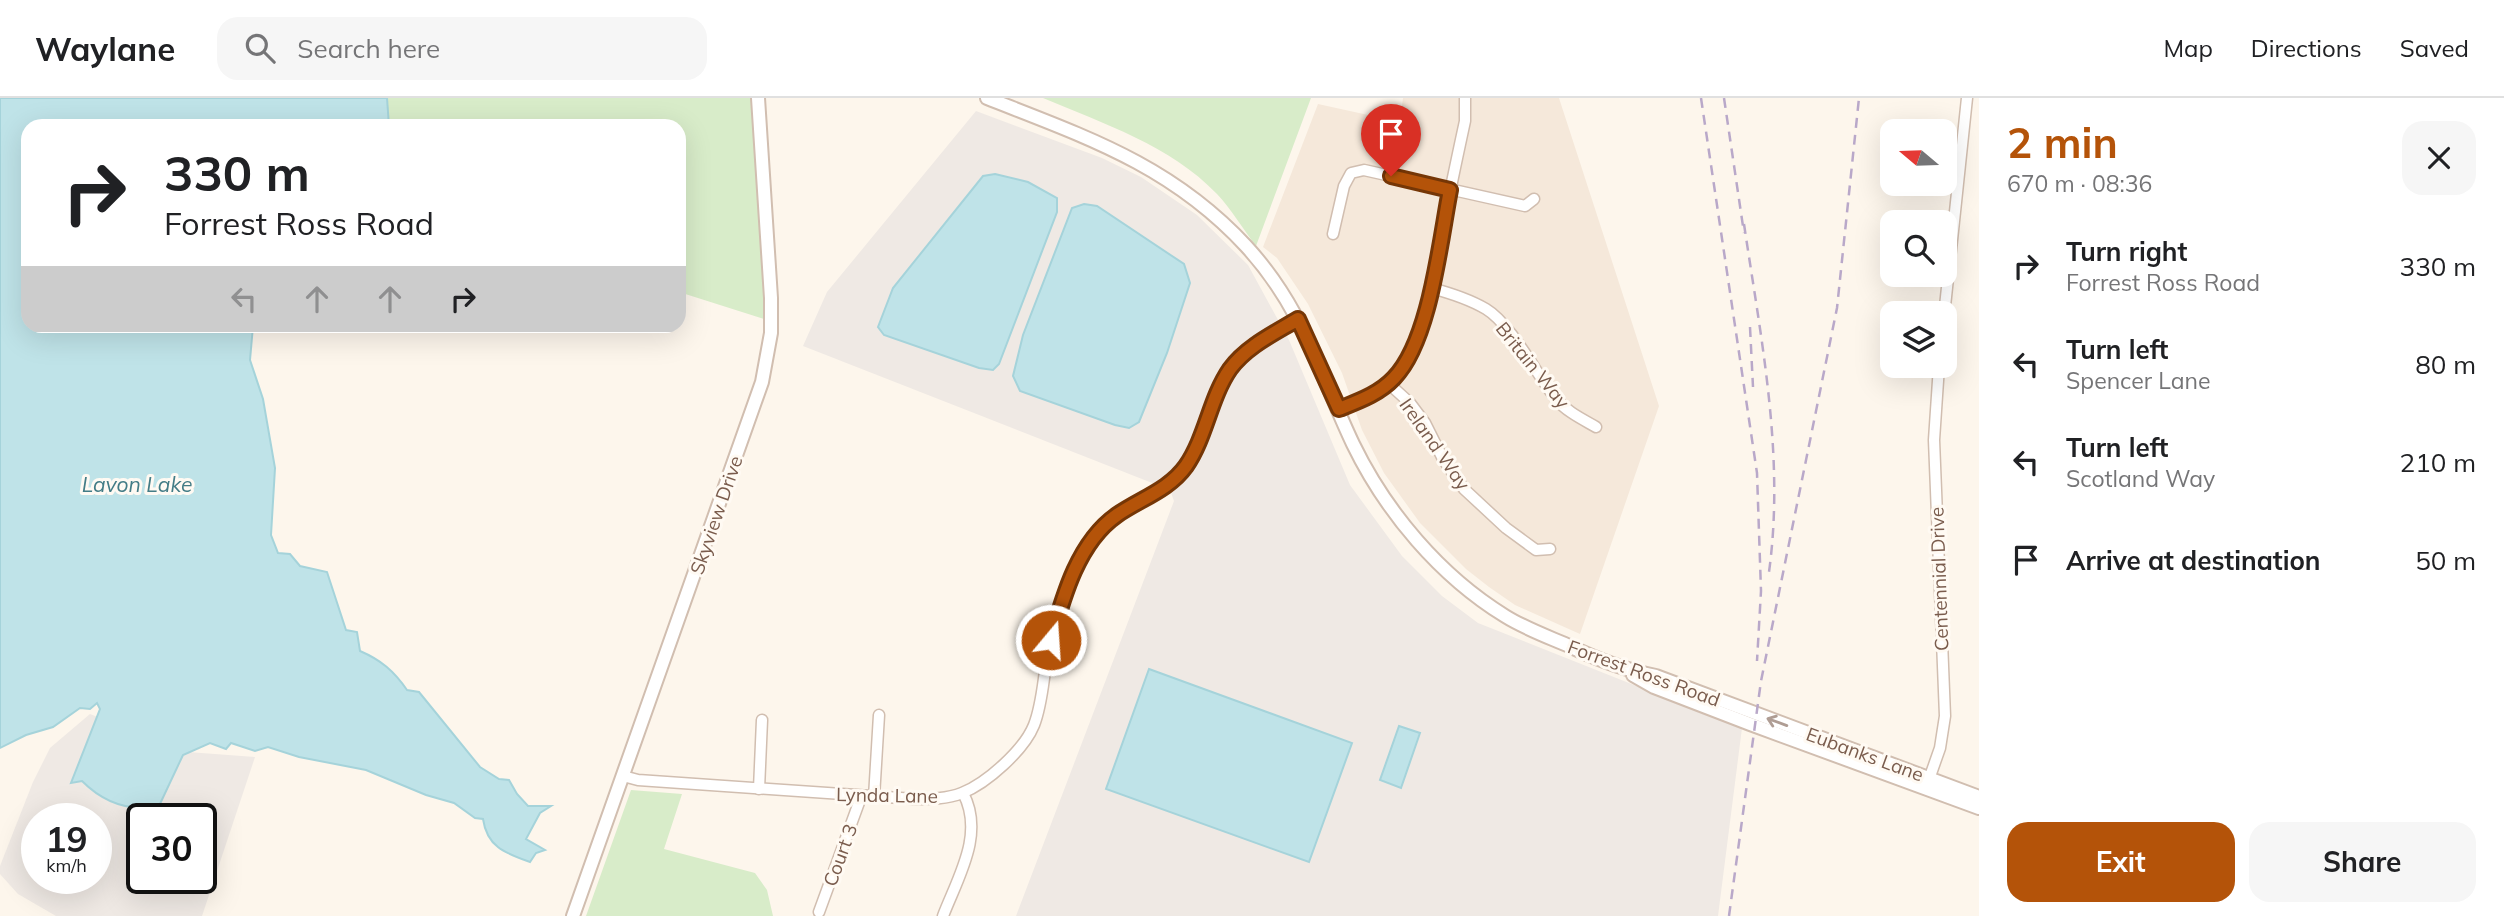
<!DOCTYPE html>
<html lang="en">
<head>
<meta charset="utf-8">
<style>
	:root { --surface:#fff; --page:#f6f6f6; --text:#202124; --muted:#757577; --line:#e0e0e0; --accent:#b45309 }
	body { margin:0; font-family:Mulish,sans-serif; background:var(--page); color:var(--text); height:100vh; display:flex; flex-direction:column; font-size:26px; white-space:nowrap }
	* { box-sizing:border-box; margin:0 }
	p { font-size:23px; color:var(--muted) }
	.icon { flex:none; width:38px; height:38px; fill:none; stroke:currentColor; stroke-width:2; stroke-linecap:round; stroke-linejoin:round }
	.map { position:relative; flex:1; overflow:hidden }
	.side { display:flex; flex-direction:column; background:var(--surface); width:525px }
	.side>* { flex:none }
	.banner { position:absolute; left:21px; top:21px; width:665px; height:214px; border-radius:21px; box-shadow:0 7px 28px #0002; background:#fff; color:var(--text); overflow:hidden }
	.needle { width:46px; rotate:289deg }
	.buttons { position:absolute; left:1880px; top:21px; display:grid; gap:14px }
	.buttons a { display:grid; place-items:center; width:77px; height:77px; border-radius:14px; background:var(--surface); box-shadow:0 7px 28px #0002; font-size:35px }
	.speed { position:absolute; left:21px; top:705px; display:flex; gap:14px; font-size:35px; font-weight:700; text-align:center }
	.speed>* { display:grid; place-content:center; width:91px; height:91px; border-radius:50%; background:var(--surface); box-shadow:0 7px 28px #0002; line-height:1 }
	.speed small { font-size:18px; font-weight:400 }
	.speed .limit { border:4px solid #111; border-radius:10px; background:#fff; color:#111 }
	.pin { position:absolute; display:grid; place-items:center; width:60px; height:60px; color:#fff; margin:-72px -30px; border-radius:50% 50% 50% 0; rotate:-45deg; box-shadow:0 0 7px #0007 }
	.pin .icon { rotate:45deg }
	.me { position:absolute; width:77px; margin:-38px; rotate:18deg; stroke-linejoin:round; filter:drop-shadow(0 0 5px #0008) }
	.turn { display:flex; align-items:center; gap:24px; height:147px; padding:0 28px; font-size:32px }
	.turn .icon { width:91px; height:91px; stroke-width:2.5 }
	.turn b { display:block; font-size:49px; line-height:60px }
	.lanes { display:flex; align-items:center; height:66px; padding:0 28px; background:#0003; justify-content:center; gap:35px; direction:ltr }
	.lanes .off { opacity:.35 }
	.round { display:grid; place-items:center; flex:none; width:74px; height:74px; border-radius:21px; background:var(--page) }
	.overview { display:flex; align-items:center; justify-content:space-between; height:119px; padding:0 28px }
	h1 { font-size:42px; font-weight:700; line-height:52px; color:var(--accent) }
	.cta { display:flex; gap:14px; margin-top:auto; padding:14px 28px }
	.cta a { flex:1; height:80px; border-radius:21px; background:var(--accent); color:#fff; font-size:28px; font-weight:700; line-height:80px; text-align:center }
	.cta a+a { background:var(--page); color:var(--text) }
	ul { padding:0; list-style:none }
	li { display:flex; align-items:center; gap:21px; height:98px; padding:0 28px }
	li div { flex:1 }
	li b { display:block; font-size:26px }
	li em { font-style:normal }
	header { display:flex; align-items:center; gap:42px; box-sizing:border-box; height:98px; padding:0 35px; background:var(--surface); border-bottom:2px solid var(--line) }
	header strong { font-size:33px }
	nav { display:flex; gap:38px; margin-inline-start:auto; font-size:24px }
	.search { width:490px; height:63px; background:var(--page); display:flex; align-items:center; gap:18px; box-sizing:border-box; padding:0 24px; border-radius:21px; color:var(--muted); font-size:26px }
	main { display:flex; flex:1; min-height:0 }
	.map>svg:first-child { display:block }
</style>
</head>
<body>
<header>
<strong>Waylane</strong>
<div class="search"><svg class="icon" aria-label="search" viewBox="0 0 24 24"><circle cx="10" cy="10" r="6"/><path d="M15 15l6 6"/></svg>Search here</div>
<nav><a>Map</a><a>Directions</a><a>Saved</a></nav>
</header>
<main>
<div class="map">
<svg width="1979" height="818" viewBox="0 0 1979 818">
	<rect width="100%" height="100%" fill="#fdf6ec"/>
	<!-- residential -->
	<path fill="#f5e8da" d="M 1403,0 L 1559,0 L 1659,308 L 1580,536 L 1515,507 L 1489,489 L 1466,471 L 1420,425 L 1384,375 L 1362,332 L 1342,275 L 1308,206 L 1277,160 L 1263,149 L 1318,6 L 1400,24 Z"/>
	<!-- industrial -->
	<g fill="#efe9e4" fill-rule="evenodd">
		<path d="M 976,13 L 1102,60 L 1141,79 L 1197,117 L 1248,167 L 1289,242 L 1350,387 L 1402,458 L 1442,498 L 1478,525 L 1742,630 L 1718,818 L 1016,818 L 1174,403 L 1170,392 L 803,248 L 827,194 Z"/>
		<path d="M 90,616 L 188,654 L 255,659 L 202,818 L 56,818 L 18,796 L 0,776 L 0,768 L 33,684 L 50,650 ZM 37,721 L 96,721 L 96,780 L 37,780 ZM 142,721 L 201,721 L 201,780 L 142,780 Z"/>
	</g>
	<!-- green -->
	<g fill="#d8ecc9">
		<path d="M 256,0 L 751,0 L 759,80 L 764,221 L 679,194 L 679,28 L 279,28 Z"/>
		<path d="M 1043,0 L 1311,0 L 1256,148 C 1243,131 1231,111 1217,96 C 1170,47 1104,26 1043,0 Z"/>
		<path d="M 631,692 L 682,696 L 664,751 L 755,775 L 767,792 L 773,818 L 586,818 Z"/>
	</g>
	<!-- water -->
	<g fill="#bfe3e8" stroke="#a5d3da" stroke-width="2">
		<path d="M 0,0 L 387,0 L 389,28 L 28,28 L 28,228 L 253,228 L 250,262 L 263,301 L 275,370 L 271,437 L 278,455 L 290,456 L 300,468 L 327,474 L 346,532 L 357,534 L 360,553 C 381,562 394,573 407,592 L 419,594 L 480,669 L 499,681 L 509,682 L 517,696 L 528,708 L 551,708 L 540,715 L 526,741 L 545,752 L 536,755 L 530,764 C 505,755 487,749 483,721 L 475,720 L 454,705 L 426,697 L 366,672 L 299,659 L 268,649 L 255,653 L 231,645 L 226,651 L 210,645 L 183,657 L 159,708 C 129,714 103,704 82,683 L 71,685 L 100,611 L 97,605 L 90,611 L 80,610 L 53,629 L 26,637 L 0,650 Z"/>
		<path d="M 995,76 L 1028,84 L 1057,100 L 1057,114 L 999,266 L 993,272 L 979,270 L 884,237 L 878,229 L 893,190 L 983,78 Z"/>
		<path d="M 1084,106 L 1097,108 L 1184,166 L 1190,185 L 1167,255 L 1139,324 L 1129,330 L 1115,327 L 1020,293 L 1013,278 L 1023,237 L 1072,110 Z"/>
		<path d="M 1149,571 L 1352,645 L 1309,764 L 1106,691 Z"/>
		<path d="M 1399,628 L 1420,635 L 1401,690 L 1380,682 Z"/>
	</g>
	<g fill="none" stroke-linecap="round" stroke-linejoin="round">
		<!-- minor casing -->
		<g stroke="#d1beb0" stroke-width="13">
			<g id="minor">
				<path d="M 1333,136 L 1344,88 L 1351,75 L 1364,72 L 1525,108 L 1534,101"/>
				<path d="M 1431,190 C 1450,195 1469,201 1486,211 C 1511,226 1537,277 1556,301 C 1567,314 1582,321 1596,329"/>
				<path d="M 1944,218 L 1967,0"/>
				<path d="M 1388,285 L 1410,305 L 1425,325 L 1443,361 L 1464,391 L 1506,430 L 1536,452 L 1550,451"/>
				<path d="M 1339,311 C 1359,303 1379,296 1394,280 C 1429,243 1432,181 1442,134 C 1449,97 1457,60 1465,23 L 1465,0"/>
				<path d="M 623,678 L 638,682 L 915,701 C 930,701 947,701 962,695 C 987,685 1024,652 1034,627 C 1043,604 1043,579 1048,555 C 1055,520 1068,481 1086,450 C 1109,412 1155,404 1184,371 C 1197,356 1203,332 1210,314 C 1231,259 1251,249 1298,221"/>
				<path d="M 1927,687 L 1940,650 L 1945,618 L 1934,342 L 1939,268"/>
				<path d="M 759,691 L 762,622"/>
				<path d="M 874,699 L 879,617"/>
				<path d="M 819,814 L 861,699"/>
				<path d="M 943,818 C 958,779 985,736 963,695"/>
			</g>
		</g>
		<!-- tertiary casing -->
		<g stroke="#d1beb0" stroke-width="16">
			<g id="tertiary">
				<path d="M 987,0 C 1086,39 1171,67 1246,148 C 1303,210 1318,272 1353,346 C 1386,414 1440,478 1505,518 C 1524,530 1546,538 1567,547 C 1596,561 1624,572 1656,578 L 1979,699"/>
				<path d="M 1633,577 L 1654,589 L 1750,626 L 1979,710"/>
				<path d="M 573,818 L 762,284 L 771,235 L 771,200 L 758,0"/>
			</g>
		</g>
		<!-- minor -->
		<use href="#minor" stroke="#fff" stroke-width="10"/>
		<!-- tertiary -->
		<use href="#tertiary" stroke="#fff" stroke-width="12"/>
		<!-- rail -->
		<g stroke="#b9a8c9" stroke-width="2.5" stroke-dasharray="10 7" stroke-linecap="butt">
			<path d="M 1701,0 L 1757,375 L 1761,493 L 1757,563"/>
			<path d="M 1724,0 L 1744,135"/>
			<path d="M 1744,126 C 1761,241 1785,358 1769,474"/>
			<path d="M 1750,229 L 1753,289"/>
			<path d="M 1729,818 L 1761,583 L 1837,210 L 1859,0"/>
		</g>
	</g>
	<!-- one-way arrows -->
	<defs><path id="oneway-shaft" d="M-6 0H5M1.5-3L5.5 0L1.5 3" fill="none" stroke-width="1.6" stroke-linecap="round" stroke-linejoin="round" transform="scale(1.75)"/></defs>
	<use stroke="#af9d94" href="#oneway-shaft" transform="translate(1777 624) rotate(-160)"/>
	<g fill="none" stroke-linecap="round" stroke-linejoin="round">
		<!-- route casing -->
		<g stroke="#753606" stroke-width="18">
			<path id="route" d="M 1051,542 C 1063,499 1078,444 1117,417 C 1140,401 1169,392 1186,368 C 1206,339 1210,300 1230,271 C 1247,248 1275,235 1298,221 L 1339,311 C 1359,303 1379,296 1394,280 C 1430,243 1440,143 1450,92 L 1391,78"/>
		</g>
		<!-- route -->
		<use href="#route" stroke="#b45309" stroke-width="12"/>
	</g>
	<g text-anchor="middle" stroke-width="6" stroke-linejoin="round" paint-order="stroke">
		<!-- street labels -->
		<g font-size="19" fill="#7a5c4d" stroke="#fffaf3">
			<text transform="translate(1533 267) rotate(51)" y="7">Britain Way</text>
			<text transform="translate(1435 346) rotate(55)" y="7">Ireland Way</text>
			<text transform="translate(716 417) rotate(-71)" y="7">Skyview Drive</text>
			<text transform="translate(1939 481) rotate(-92)" y="7">Centennial Drive</text>
			<text transform="translate(1644 575) rotate(20)" y="7">Forrest Ross Road</text>
			<text transform="translate(1865 656) rotate(20)" y="7">Eubanks Lane</text>
			<text transform="translate(887 697) rotate(1)" y="7">Lynda Lane</text>
			<text transform="translate(840 757) rotate(-70)" y="7">Court 3</text>
		</g>
		<!-- water labels -->
		<g font-size="21" font-style="italic" fill="#437c86" stroke="#fffaf3">
			<text x="137" y="394">Lavon Lake</text>
		</g>
	</g>
</svg>
<div class="buttons">
<a><svg class="needle" viewBox="-14 -14 28 28"><path d="M0-13l5 13h-10z" fill="#e53935"/><path d="M0 13l5-13h-10z" fill="#757577"/></svg></a>
<a><svg class="icon" aria-label="search" viewBox="0 0 24 24"><circle cx="10" cy="10" r="6"/><path d="M15 15l6 6"/></svg></a>
<a><svg class="icon" aria-label="layers" viewBox="0 0 24 24"><path d="M12 4l9 5-9 5-9-5zM3 14l9 5 9-5"/></svg></a>
</div>
<div class="speed"><div>19<small>km/h</small></div><div class="limit">30</div></div>
<div class="pin" style="left:1391px;top:78px;background:#d93025"><svg class="icon" aria-label="arrive" viewBox="0 0 24 24"><path d="M6 21V4h12l-3 4 3 4H6"/></svg></div>
<svg class="me" style="left:1051px;top:542px" viewBox="-20 -20 40 40"><circle r="17" fill="#b45309" stroke="#fff" stroke-width="3"/><path d="M0-11L8 9 0 5-8 9z" fill="#fff"/></svg>
<div class="banner">
<div class="turn"><svg class="icon" aria-label="right" viewBox="0 0 24 24"><path d="M7 20v-9h11M14 6l5 5-5 5"/></svg><div><b>330 m</b>Forrest Ross Road</div></div>
<div class="lanes"><svg class="icon off" aria-label="left" viewBox="0 0 24 24"><path d="M17 20v-9H6M10 6l-5 5 5 5"/></svg><svg class="icon off" aria-label="ahead" viewBox="0 0 24 24"><path d="M12 20V5M6 11l6-6 6 6"/></svg><svg class="icon off" aria-label="ahead" viewBox="0 0 24 24"><path d="M12 20V5M6 11l6-6 6 6"/></svg><svg class="icon" aria-label="right" viewBox="0 0 24 24"><path d="M7 20v-9h11M14 6l5 5-5 5"/></svg></div>
</div>
</div>
<section class="side">
<div class="overview"><div><h1>2 min</h1><p>670 m · 08:36</p></div><a class="round"><svg class="icon" aria-label="close" viewBox="0 0 24 24"><path d="M6 6l12 12M18 6L6 18"/></svg></a></div>
<ul>
<li><svg class="icon" aria-label="right" viewBox="0 0 24 24"><path d="M7 20v-9h11M14 6l5 5-5 5"/></svg><div><b>Turn right</b><p>Forrest Ross Road</p></div><em>330 m</em></li>
<li><svg class="icon" aria-label="left" viewBox="0 0 24 24"><path d="M17 20v-9H6M10 6l-5 5 5 5"/></svg><div><b>Turn left</b><p>Spencer Lane</p></div><em>80 m</em></li>
<li><svg class="icon" aria-label="left" viewBox="0 0 24 24"><path d="M17 20v-9H6M10 6l-5 5 5 5"/></svg><div><b>Turn left</b><p>Scotland Way</p></div><em>210 m</em></li>
<li><svg class="icon" aria-label="arrive" viewBox="0 0 24 24"><path d="M6 21V4h12l-3 4 3 4H6"/></svg><div><b>Arrive at destination</b></div><em>50 m</em></li>
</ul>
<div class="cta"><a>Exit</a><a>Share</a></div>
</section>
</main>
</body>
</html>
